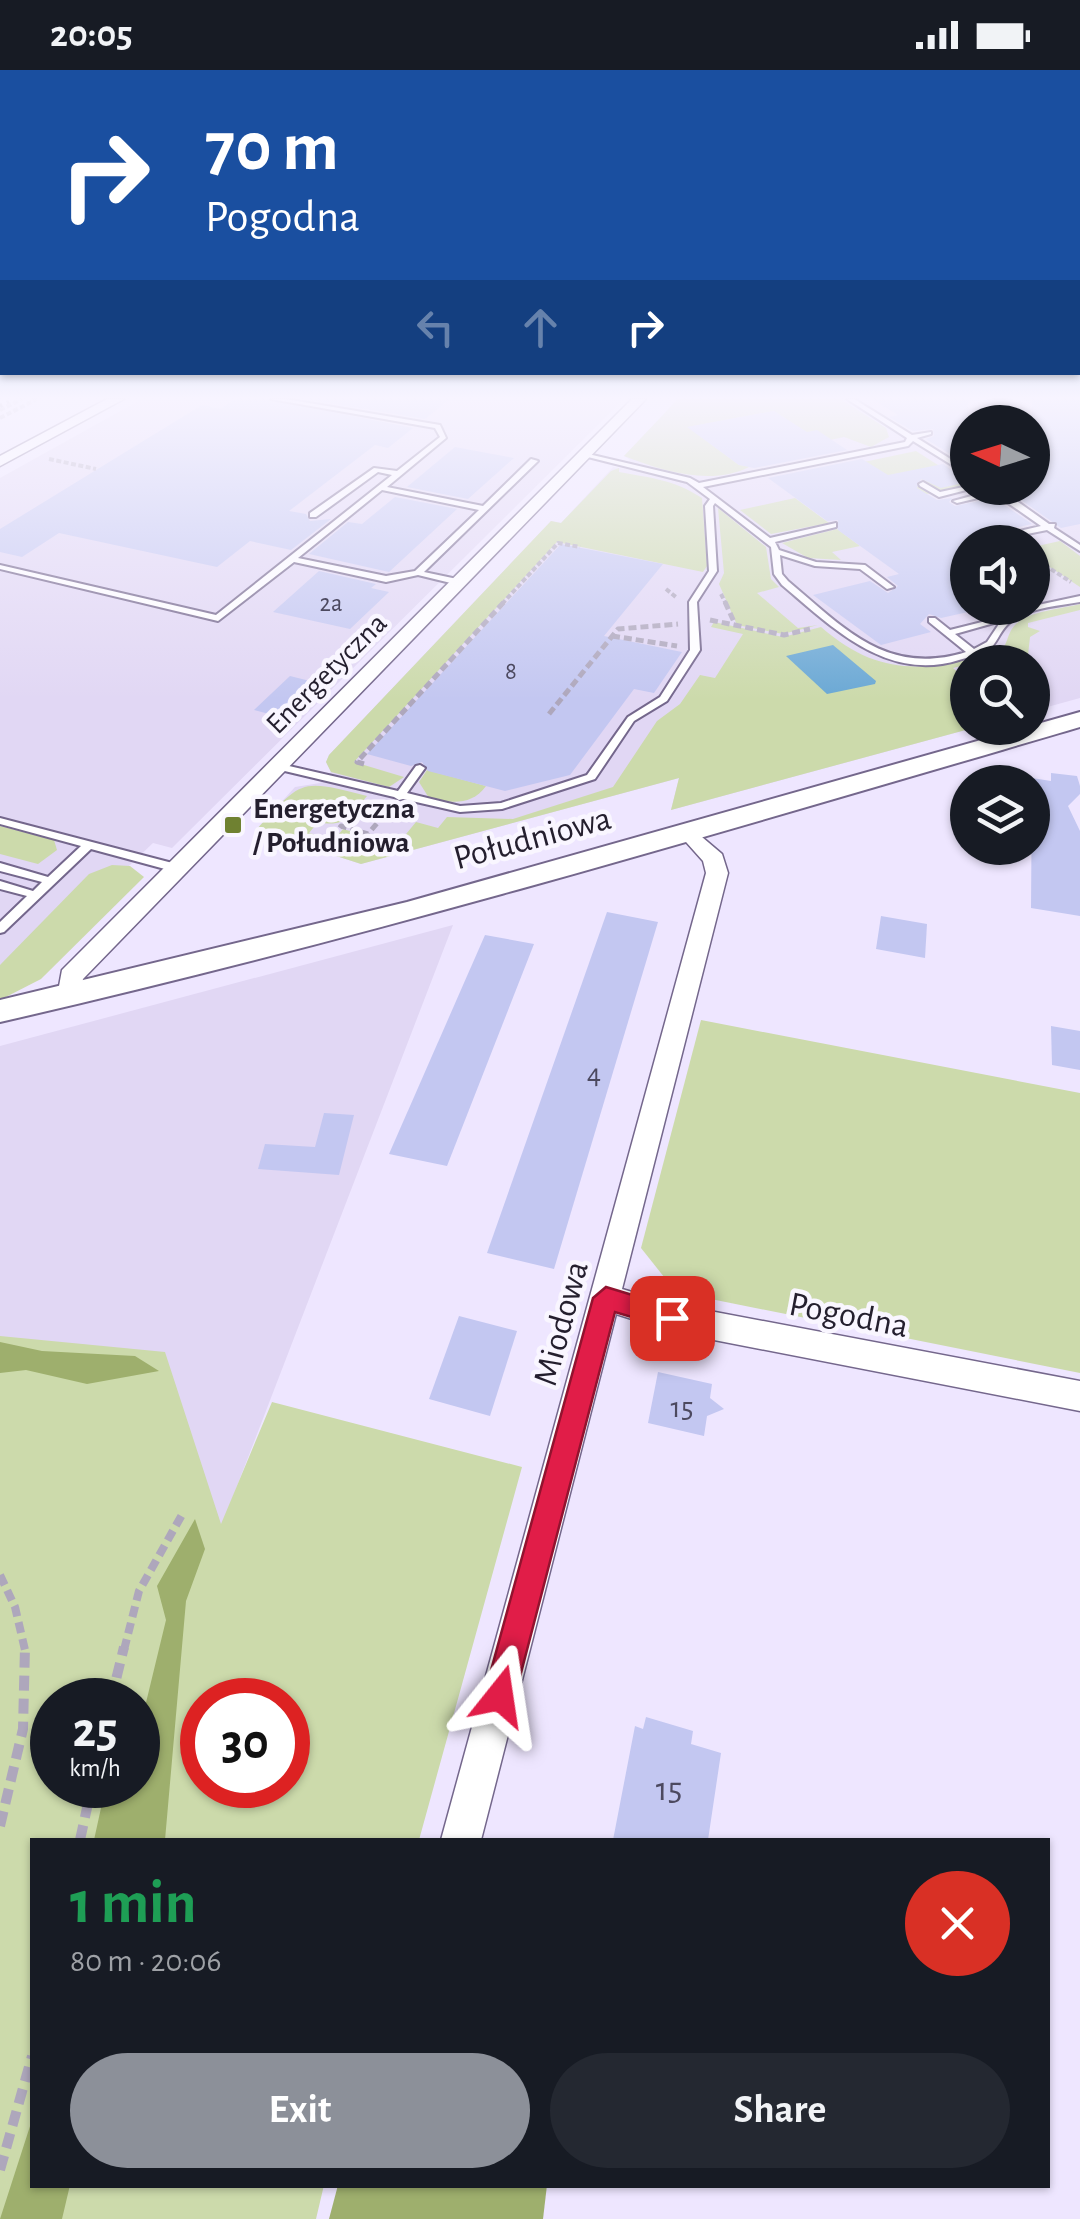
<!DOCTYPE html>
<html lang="en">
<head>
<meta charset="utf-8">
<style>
	:root { --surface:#171b24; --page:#242831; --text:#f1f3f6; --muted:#9ea1a6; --accent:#8c9099 }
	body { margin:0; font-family:"Alegreya Sans",sans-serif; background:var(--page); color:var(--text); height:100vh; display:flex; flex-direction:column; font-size:38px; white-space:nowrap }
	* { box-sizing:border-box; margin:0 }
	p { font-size:32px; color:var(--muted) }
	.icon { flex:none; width:55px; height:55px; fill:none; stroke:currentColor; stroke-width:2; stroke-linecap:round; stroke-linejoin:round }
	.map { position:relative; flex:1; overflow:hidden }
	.sheet { position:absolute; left:30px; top:1768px; width:1020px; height:350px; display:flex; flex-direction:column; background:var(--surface); border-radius:0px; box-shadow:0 2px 8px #0004 }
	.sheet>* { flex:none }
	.top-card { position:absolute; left:0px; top:0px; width:1080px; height:305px; box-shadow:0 2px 8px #0004; background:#1a4fa0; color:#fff; overflow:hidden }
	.needle { width:65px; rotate:274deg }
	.tools { position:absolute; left:950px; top:335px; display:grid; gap:20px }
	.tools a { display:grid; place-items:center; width:100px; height:100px; border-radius:50%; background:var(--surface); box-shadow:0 2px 8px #0004; font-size:50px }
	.speed { position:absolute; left:30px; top:1608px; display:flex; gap:20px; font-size:50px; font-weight:700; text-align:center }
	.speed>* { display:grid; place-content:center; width:130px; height:130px; border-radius:50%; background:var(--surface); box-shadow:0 2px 8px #0004; line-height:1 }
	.speed small { font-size:25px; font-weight:400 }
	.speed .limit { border:15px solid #d22; background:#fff; color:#111 }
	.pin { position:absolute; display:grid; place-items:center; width:85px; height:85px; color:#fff; margin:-42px; border-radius:20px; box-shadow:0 5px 15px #0006 }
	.me { position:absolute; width:110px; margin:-55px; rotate:15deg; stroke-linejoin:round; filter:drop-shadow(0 0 8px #0008) }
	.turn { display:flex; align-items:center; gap:35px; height:210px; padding:0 40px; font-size:45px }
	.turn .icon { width:130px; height:130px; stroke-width:2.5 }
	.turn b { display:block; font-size:70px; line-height:85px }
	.lanes { display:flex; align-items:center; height:95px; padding:0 40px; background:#0003; justify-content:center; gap:50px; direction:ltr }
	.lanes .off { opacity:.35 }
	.round { display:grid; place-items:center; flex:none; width:105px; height:105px; border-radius:52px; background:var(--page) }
	.summary { display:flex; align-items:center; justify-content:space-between; height:170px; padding:0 40px }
	h1 { font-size:60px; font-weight:600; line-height:75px; color:#1e9e55 }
	.action { display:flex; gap:20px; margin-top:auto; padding:20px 40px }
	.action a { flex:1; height:115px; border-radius:60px; background:var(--accent); color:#fff; font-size:40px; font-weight:600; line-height:115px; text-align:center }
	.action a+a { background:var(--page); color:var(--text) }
	.status { display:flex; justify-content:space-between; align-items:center; height:70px; padding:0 50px; background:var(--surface); direction:ltr }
	.status svg { height:28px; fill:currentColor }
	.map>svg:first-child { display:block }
</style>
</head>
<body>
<div class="status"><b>20:05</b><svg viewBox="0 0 49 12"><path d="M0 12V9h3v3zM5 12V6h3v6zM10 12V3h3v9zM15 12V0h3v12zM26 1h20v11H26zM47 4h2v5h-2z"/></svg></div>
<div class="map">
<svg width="1080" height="2149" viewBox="0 0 1080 2149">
	<rect width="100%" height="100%" fill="#eee6ff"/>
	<!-- built -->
	<g fill="#e1d7f4" fill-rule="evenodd">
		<path d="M 142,329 L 624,329 L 172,778 L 153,773 L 0,919 L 0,408 Z"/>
		<path d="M 678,329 L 1080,329 L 1080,628 L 1033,641 L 1032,592 L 968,592 L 968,658 L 973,658 L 671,740 L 679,708 L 361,794 L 256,760 L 295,717 L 320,713 L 331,702 L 326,692 L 329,685 L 551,451 L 561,453 L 613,397 L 633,400 L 623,397 L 630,390 L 624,386 ZM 968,352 L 1032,352 L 1032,418 L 968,418 ZM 968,472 L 1032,472 L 1032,538 L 968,538 Z"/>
		<path d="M 453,855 L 222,1455 L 0,1266 L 0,976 Z"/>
	</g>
	<!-- green -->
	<g fill="#ccdaab" fill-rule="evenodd">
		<path d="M 678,329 L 840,329 L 886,358 L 889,367 L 871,377 L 844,367 L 821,372 L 774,341 L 688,357 L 739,395 L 751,396 C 712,417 663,401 624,386 Z"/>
		<path d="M 916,381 L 966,413 L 967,414 L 939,421 L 909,401 L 932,423 L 912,427 L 859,393 Z"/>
		<path d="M 619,398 L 619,402 C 650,408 673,409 702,428 L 707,496 L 703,502 L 557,472 L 354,692 L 404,707 L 389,717 L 331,702 L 326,692 L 329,685 L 551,451 L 561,453 L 611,401 Z"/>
		<path d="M 795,428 L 829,453 L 771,464 L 740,440 Z"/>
		<path d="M 718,438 L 766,477 L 771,509 L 779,517 L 757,523 L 798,558 L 818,555 L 783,564 L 737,555 L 719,514 L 724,503 Z"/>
		<path d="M 837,459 L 860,476 L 832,482 L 841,490 L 808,488 L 782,473 Z"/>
		<path d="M 1060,471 L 1080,486 L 1080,517 L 1033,486 L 1033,477 Z"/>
		<path d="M 1080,534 L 1080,540 L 1028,553 L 1028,557 L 1040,561 L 1030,567 L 1028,585 L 1018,581 L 953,598 L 963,607 L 951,612 L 967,625 L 968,658 L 973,658 L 671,740 L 679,708 L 361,794 L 256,760 C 302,710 299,708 367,726 C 350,746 345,758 318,752 L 309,763 L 334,770 L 343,759 L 397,775 L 416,752 L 438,758 L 447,747 L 513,749 L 613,717 L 657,651 L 680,634 L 700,605 L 715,608 L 743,564 L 711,557 L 714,552 L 783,567 L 821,557 C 880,608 924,601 997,583 C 1010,575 1005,566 1015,555 C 1028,541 1061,539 1080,534 Z"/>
		<path d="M 427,700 L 486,716 C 472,736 450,733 429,728 L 419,712 Z"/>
		<path d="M 0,756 L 54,770 L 57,780 L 38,794 L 0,784 Z"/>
		<path d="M 112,795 L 130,796 L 144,807 L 41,909 L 0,930 L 0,895 L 89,804 Z"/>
		<path d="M 701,950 L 1080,1023 L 1080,1303 L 676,1222 L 641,1178 Z"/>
		<path d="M 0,1266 L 165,1282 L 221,1454 L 272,1332 L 522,1397 L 419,1770 L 32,1770 L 32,2115 L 324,2115 L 316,2149 L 0,2149 ZM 52,1630 L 138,1630 L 138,1715 L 52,1715 ZM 202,1630 L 288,1630 L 288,1715 L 202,1715 Z"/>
	</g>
	<!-- forest -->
	<g fill="#9eaf6d">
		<path d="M 0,1272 L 42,1281 L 135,1286 L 159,1301 L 87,1314 L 26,1300 L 0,1303 Z"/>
		<path d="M 195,1449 L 205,1479 L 186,1531 L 165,1770 L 94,1770 L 106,1715 L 138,1715 L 138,1651 L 143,1645 L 166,1550 L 157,1516 Z"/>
		<path d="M 32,2050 L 32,2115 L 70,2115 L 62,2149 L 0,2149 Z"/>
		<path d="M 338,2115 L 547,2115 L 543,2149 L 329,2149 Z"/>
	</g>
	<!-- water -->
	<path fill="#6aa8d4" d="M 833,575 L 876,611 L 875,614 L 827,624 L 786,586 Z"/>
	<!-- building -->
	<g fill="#c3c7f1">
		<path d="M 235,329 L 267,329 L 413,358 L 388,378 L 375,375 L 289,441 L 306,444 L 310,451 L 331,449 L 291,480 L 250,471 L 217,497 L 59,463 L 22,487 L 0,482 L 0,459 L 202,335 L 220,339 Z"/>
		<path d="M 306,329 L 450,329 L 425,349 Z"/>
		<path d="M 872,329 L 968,329 L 968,395 L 926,369 L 934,366 L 933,359 L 913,361 L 889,347 L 898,345 Z"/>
		<path d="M 1032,329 L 1080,329 L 1080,454 L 1061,458 L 1004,418 L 1032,418 Z"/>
		<path d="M 774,341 L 807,362 L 817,360 L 847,380 L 754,398 L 739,395 L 687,357 Z"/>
		<path d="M 455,377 L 514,388 L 468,429 L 407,417 Z"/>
		<path d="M 862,389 L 888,405 L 943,394 L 968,412 L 941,418 L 921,409 L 917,418 L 937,430 L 952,428 L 949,432 L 955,436 L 994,428 L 1032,454 L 996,462 L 994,472 L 968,472 L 968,542 L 941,548 L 929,544 L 920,554 L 931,562 L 881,575 L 813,525 L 870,511 L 888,523 L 898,516 L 887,507 L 899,504 L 838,460 L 838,450 L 827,451 L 768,408 Z"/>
		<path d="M 395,427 L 457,439 L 389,502 L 309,484 L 348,452 L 362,454 Z"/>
		<path d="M 561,474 L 663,494 L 604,566 L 682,582 L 654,623 L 634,619 L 570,705 L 505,721 L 428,701 L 422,692 L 411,696 L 367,684 Z"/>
		<path d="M 319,501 L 376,514 L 371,518 L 389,522 L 350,559 L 273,542 Z"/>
		<path d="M 290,606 L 326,615 L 292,650 L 254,640 Z"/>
		<path d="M 1051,703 L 1077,706 L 1080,716 L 1080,724 L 1068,736 L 1080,761 L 1080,846 L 1031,838 L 1032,708 L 1051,711 Z"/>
		<path d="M 607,842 L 658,852 L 554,1199 L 487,1183 Z"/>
		<path d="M 881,846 L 927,854 L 925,888 L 876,879 Z"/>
		<path d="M 485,865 L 534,874 L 447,1096 L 389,1084 Z"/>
		<path d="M 1051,956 L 1080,961 L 1080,1000 L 1052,995 Z"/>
		<path d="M 324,1043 L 354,1045 L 339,1105 L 258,1099 L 265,1074 L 315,1077 Z"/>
		<path d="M 459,1246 L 517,1261 L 490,1346 L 429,1329 Z"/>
		<path d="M 658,1302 L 712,1314 L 710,1328 L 724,1339 L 707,1346 L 704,1366 L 648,1353 Z"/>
		<path d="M 646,1647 L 693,1661 L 691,1674 L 721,1683 L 708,1770 L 613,1770 L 635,1656 L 643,1659 Z"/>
	</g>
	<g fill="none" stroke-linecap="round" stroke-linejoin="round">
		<!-- service casing -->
		<g stroke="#74678c" stroke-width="4">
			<g id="service">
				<path d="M 271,329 L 285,329 L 440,355 L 446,368 L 387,417 L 483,436 L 531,389 L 538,391 L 424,502 L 462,510 L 463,512 L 459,515 L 418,505 L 386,512 L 294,492 L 218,551 L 0,499 L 0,495 L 216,545 L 392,405 L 378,402 L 316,447 L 310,447 L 310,443 L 374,398 L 397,401 L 440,367 L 435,358 ZM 382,420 L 479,440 L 415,501 L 386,506 L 298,488 Z"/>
				<path d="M 847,329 L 854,329 L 912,365 L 931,362 L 931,364 L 917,368 L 968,400 L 968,405 L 913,371 L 908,376 L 703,417 L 770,468 L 836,453 L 836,457 L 775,472 L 779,480 L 816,492 L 865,495 L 894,517 L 887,519 L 860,499 L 815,496 L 780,485 L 782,504 L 788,511 C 844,558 887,607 966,582 L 929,552 L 929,548 L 935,548 L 950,560 L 1010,545 L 1038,535 L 1080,526 L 1080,532 C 1057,536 1024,538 1007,555 C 999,563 997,574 988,580 C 980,585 968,587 959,590 C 887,613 832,557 782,515 L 774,504 L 771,477 L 715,433 L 713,436 L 717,501 L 697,532 L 700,580 L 667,631 L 634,651 L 595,709 L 502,739 L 460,742 L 403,729 L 399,730 L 394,727 L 272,698 L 271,696 L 276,693 L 398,721 L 416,696 L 420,695 L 425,698 L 407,723 L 460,736 L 501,733 L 587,705 L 628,647 L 660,627 L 690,580 L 689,532 L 709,501 L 705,436 L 710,429 L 687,412 L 580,385 L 584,383 L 690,408 L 699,413 L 905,372 L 907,368 ZM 1001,551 L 987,572 L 974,579 L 955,564 Z"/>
				<path d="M 923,412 L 940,422 L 968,416 L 974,418 L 939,427 L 920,416 L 919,414 Z"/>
				<path d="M 988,418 L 1000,419 L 1049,454 L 1055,454 L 1054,458 L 1080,475 L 1080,481 L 1047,460 L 997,470 L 997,466 L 1041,456 L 995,424 L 957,433 L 953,431 L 990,421 Z"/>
				<path d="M 0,748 L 180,795 L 182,798 L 176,802 L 91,779 L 4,862 L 0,863 L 0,852 L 27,826 L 0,819 L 0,811 L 33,821 L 42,812 L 0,801 L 0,793 L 48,807 L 81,776 L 0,754 Z"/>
			</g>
		</g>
		<!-- minor casing -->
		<g stroke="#74678c" stroke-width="3">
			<g id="minor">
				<path d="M 107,329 L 124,329 L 0,396 L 0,386 Z"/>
				<path d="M 632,329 L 646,329 L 83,909 L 78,933 L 60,933 L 57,927 L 62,900 Z"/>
				<path d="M 689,756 L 722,784 L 728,803 L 622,1219 L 673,1234 L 1080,1311 L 1080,1341 L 673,1262 L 616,1244 L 481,1770 L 441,1770 L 706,803 L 703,791 L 678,763 Z"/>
			</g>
		</g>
		<!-- tertiary casing -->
		<g stroke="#74678c" stroke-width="4">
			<path id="tertiary" d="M 1080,642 L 1080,657 C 722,762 364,869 0,952 L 0,930 L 407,832 Z"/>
		</g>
		<!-- path-far3 -->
		<g stroke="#aea7bc" stroke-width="4" stroke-dasharray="5 2.5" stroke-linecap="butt">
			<path d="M 0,340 L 22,329"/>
			<path d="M 0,348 L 37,329"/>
			<path d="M 49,389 L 96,399"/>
			<path d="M 1032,487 L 1071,512"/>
			<path d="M 666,519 L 677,528"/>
			<path d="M 721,524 L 726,534"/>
			<path d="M 502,534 L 558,473 L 580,477"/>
		</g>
		<!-- path-far2 -->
		<g stroke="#aea7bc" stroke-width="5" stroke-dasharray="8 4" stroke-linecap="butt">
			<path d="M 725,532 L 735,554"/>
			<path d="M 710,550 L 784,565 L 810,559"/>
			<path d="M 612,566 L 677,576"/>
			<path d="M 549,644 L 618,559 L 678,554"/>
			<path d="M 364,694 L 357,692 L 504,532"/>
			<path d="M 332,767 L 341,756 L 368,764 L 388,740"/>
		</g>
		<!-- path-far1 -->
		<g stroke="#aea7bc" stroke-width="8" stroke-dasharray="11 6" stroke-linecap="butt">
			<path d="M 0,1505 L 15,1537 L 25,1580"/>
			<path d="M 124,1580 L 139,1521 L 183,1443"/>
		</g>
		<!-- path -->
		<g stroke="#aea7bc" stroke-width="10" stroke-dasharray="15 8" stroke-linecap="butt">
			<path d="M 111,1630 L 124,1577"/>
			<path d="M 0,1756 L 23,1659 L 25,1577"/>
			<path d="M 80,1770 L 92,1715"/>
			<path d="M 0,2100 L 32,1986"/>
		</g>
		<!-- service -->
		<use href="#service" fill="#fff" fill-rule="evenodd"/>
		<!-- minor -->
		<use href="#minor" fill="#fff" fill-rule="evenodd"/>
		<!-- tertiary -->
		<use href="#tertiary" fill="#fff" fill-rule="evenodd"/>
		<!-- rail -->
		<path stroke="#655f71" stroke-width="4" stroke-dasharray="2.5 5" stroke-linecap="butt" d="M 0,336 L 13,329"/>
	</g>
	<!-- sky -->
	<linearGradient id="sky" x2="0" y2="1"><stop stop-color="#75afe0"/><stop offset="0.52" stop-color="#f7f4ff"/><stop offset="1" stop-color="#f7f4ff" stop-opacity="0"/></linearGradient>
	<rect width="1080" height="630" fill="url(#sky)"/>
	<!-- route -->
	<path fill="#e11d48" stroke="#92132f" stroke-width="2.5" d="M 606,1217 L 682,1240 L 685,1248 L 672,1259 L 615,1242 L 515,1626 L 511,1637 L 500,1641 L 489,1637 L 484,1626 L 593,1228 Z"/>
	<!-- markers -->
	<rect fill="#6f8131" stroke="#f9f6ff" stroke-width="4" x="223" y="745" width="20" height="20" rx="5"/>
	<g text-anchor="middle" stroke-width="9" stroke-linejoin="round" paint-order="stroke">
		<!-- far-number labels -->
		<g font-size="25" fill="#4c495f">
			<text x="331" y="541">2a</text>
			<text x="511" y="609">8</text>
		</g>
		<!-- far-street labels -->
		<g font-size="30" fill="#241f2e" stroke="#f9f6ff">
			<text transform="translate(326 603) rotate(-45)" y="10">Energetyczna</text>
		</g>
		<!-- far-poi labels -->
		<g font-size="30" font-weight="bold" fill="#241f2e" stroke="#f9f6ff" text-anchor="start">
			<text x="253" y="748">Energetyczna<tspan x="253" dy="34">/ Południowa</tspan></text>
		</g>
		<!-- number labels -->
		<g font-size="30" fill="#4c495f">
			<text x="594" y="1013">4</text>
			<text x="682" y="1347">15</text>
		</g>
		<!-- street labels -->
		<g font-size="35" fill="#241f2e" stroke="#f9f6ff">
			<text transform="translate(532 767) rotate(-15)" y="12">Południowa</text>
			<text transform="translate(849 1244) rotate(11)" y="12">Pogodna</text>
			<text transform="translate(560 1253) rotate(-75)" y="12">Miodowa</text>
		</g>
		<!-- near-number labels -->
		<g font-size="35" fill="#4c495f">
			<text x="669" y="1730">15</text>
		</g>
	</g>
</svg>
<div class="tools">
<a><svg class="needle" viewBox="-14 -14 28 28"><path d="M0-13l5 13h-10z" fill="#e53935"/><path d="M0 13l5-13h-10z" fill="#9ea1a6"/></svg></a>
<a><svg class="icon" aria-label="sound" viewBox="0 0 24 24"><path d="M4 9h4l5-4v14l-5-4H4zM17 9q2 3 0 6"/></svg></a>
<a><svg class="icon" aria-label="search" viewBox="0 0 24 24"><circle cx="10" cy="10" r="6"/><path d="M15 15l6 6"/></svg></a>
<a><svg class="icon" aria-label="layers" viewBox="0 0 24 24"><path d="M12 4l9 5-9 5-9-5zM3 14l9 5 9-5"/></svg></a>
</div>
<div class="speed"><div>25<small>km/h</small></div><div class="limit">30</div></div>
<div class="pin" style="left:672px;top:1248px;background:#d93025"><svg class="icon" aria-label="arrive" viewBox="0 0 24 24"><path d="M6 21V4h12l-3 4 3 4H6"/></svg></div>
<svg class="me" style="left:500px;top:1626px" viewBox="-20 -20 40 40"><path d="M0-17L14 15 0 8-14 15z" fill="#e11d48" stroke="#fff" stroke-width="4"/></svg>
<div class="top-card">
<div class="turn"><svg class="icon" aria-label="right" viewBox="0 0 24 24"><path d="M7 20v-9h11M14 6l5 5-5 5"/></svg><div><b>70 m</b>Pogodna</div></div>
<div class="lanes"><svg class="icon off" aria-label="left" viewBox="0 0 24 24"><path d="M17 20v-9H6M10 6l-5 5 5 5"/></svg><svg class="icon off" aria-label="ahead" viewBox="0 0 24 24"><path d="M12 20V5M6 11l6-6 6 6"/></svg><svg class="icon" aria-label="right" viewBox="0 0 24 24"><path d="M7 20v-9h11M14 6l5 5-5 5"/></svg></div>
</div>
<section class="sheet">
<div class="summary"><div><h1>1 min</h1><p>80 m · 20:06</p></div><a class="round" style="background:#d93025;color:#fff"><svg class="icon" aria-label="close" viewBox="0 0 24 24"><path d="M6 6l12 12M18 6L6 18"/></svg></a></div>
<div class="action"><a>Exit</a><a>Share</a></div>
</section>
</div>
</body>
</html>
